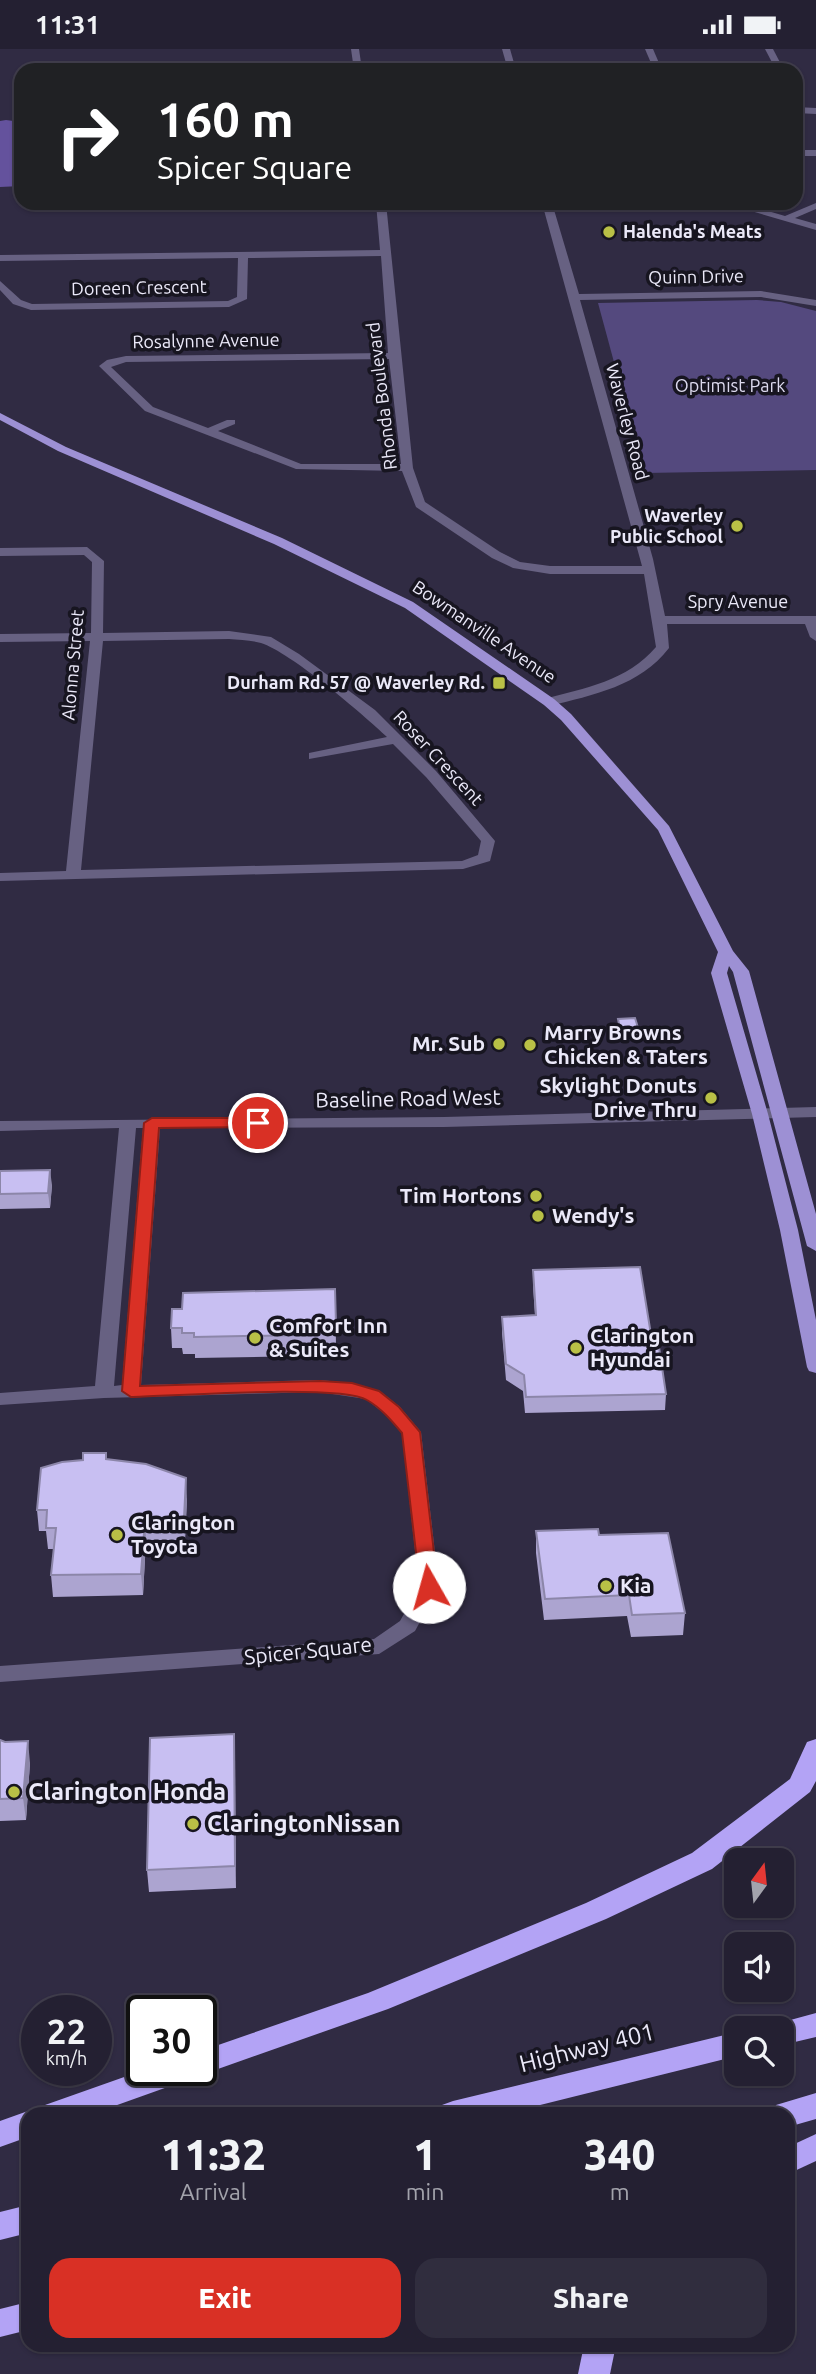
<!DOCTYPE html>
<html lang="en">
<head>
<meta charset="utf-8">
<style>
	:root { --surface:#242032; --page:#302d3e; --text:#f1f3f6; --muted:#a3a3ac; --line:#413e4d; --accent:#d93025 }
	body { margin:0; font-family:Ubuntu,sans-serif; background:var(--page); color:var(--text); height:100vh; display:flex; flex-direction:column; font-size:26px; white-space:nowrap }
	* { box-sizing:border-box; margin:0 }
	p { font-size:23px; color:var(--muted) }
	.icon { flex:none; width:38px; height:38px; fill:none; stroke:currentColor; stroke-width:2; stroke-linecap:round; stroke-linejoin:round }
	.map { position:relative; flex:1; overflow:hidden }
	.sheet { position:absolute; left:21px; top:2058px; width:774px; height:245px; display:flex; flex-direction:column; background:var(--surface); border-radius:21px; box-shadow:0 2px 5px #0004,0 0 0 2px var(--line) }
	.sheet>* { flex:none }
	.hud { position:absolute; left:14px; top:14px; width:789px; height:147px; border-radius:21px; box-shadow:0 2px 5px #0004,0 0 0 2px var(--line); background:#202124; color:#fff; overflow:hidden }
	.needle { width:46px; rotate:15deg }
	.fabs { position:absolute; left:724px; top:1799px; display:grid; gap:14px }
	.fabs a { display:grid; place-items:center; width:70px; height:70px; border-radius:14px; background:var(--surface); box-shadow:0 2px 5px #0004,0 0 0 2px var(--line); font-size:35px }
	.speed { position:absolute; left:21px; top:1946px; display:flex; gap:14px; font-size:35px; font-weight:700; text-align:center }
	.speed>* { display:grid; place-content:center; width:91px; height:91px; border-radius:50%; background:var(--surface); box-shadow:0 2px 5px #0004,0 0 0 2px var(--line); line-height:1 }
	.speed small { font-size:18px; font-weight:400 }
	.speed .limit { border:4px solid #111; border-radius:10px; background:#fff; color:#111 }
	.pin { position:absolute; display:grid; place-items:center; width:60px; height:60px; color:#fff; margin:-30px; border:4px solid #fff; border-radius:50%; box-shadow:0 2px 7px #0007 }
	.me { position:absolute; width:77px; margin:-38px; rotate:353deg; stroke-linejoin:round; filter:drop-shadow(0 0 5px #0008) }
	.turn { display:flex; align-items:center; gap:24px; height:147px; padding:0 28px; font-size:32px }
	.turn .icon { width:91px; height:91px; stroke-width:2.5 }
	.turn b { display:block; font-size:49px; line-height:60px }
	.eta { display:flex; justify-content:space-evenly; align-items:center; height:119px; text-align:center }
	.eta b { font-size:42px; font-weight:800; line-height:49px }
	.cta { display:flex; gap:14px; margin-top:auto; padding:14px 28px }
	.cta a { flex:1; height:80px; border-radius:21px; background:var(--accent); color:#fff; font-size:28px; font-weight:800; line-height:80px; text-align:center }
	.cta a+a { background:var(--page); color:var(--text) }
	.status { display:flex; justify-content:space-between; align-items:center; height:49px; padding:0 35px; background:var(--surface); direction:ltr }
	.status svg { height:19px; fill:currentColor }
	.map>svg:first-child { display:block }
</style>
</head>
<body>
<div class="status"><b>11:31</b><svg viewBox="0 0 49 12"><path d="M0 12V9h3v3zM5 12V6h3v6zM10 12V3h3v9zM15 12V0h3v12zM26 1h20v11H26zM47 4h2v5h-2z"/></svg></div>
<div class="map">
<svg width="816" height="2325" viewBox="0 0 816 2325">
	<rect width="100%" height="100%" fill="#302b43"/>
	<!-- green -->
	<path fill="#54497e" d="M 757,251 L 781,253 L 816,262 L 816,421 L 644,424 L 598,254 Z"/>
	<!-- forest -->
	<path fill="#64529d" d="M 6,71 L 21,73 L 21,137 L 0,138 L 0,72 Z"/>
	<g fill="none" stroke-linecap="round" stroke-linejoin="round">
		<!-- minor -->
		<g fill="#676182" fill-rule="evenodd">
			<path d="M 351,0 L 359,0 L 362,21 L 354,21 Z"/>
			<path d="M 502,0 L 510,0 L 516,21 L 508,21 Z"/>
			<path d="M 645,0 L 653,0 L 662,21 L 654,21 Z"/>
			<path d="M 765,0 L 773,0 L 784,21 L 776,21 Z"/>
			<path d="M 796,58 L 816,59 L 816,65 L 796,64 Z"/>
			<rect x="796" y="101" width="20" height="6"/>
			<path d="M 376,154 L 386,154 L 413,419 L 425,453 L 500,503 L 520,513 L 550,517 L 642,517 L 542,154 L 552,154 L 579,245 L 761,242 L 816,251 L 816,257 L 761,248 L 580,251 L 653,510 L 665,567 L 816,567 L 816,592 L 810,588 L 805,575 L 667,575 L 669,599 C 640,637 593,646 549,657 L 544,656 L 544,650 C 585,639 627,632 656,598 L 644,525 L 550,525 L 513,519 L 492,509 L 416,458 L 402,422 L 296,420 L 145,362 L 99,317 L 107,311 L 126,307 L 388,304 L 381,207 L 248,209 L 247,250 L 229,258 L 31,261 L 13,255 L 0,241 L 0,232 L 21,251 L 32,255 L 228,252 L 237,248 L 238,209 L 0,212 L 0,206 L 380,201 ZM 389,310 L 401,415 L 301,415 L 218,382 L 235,375 L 235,371 L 227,371 L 208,379 L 153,358 L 111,318 L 126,313 Z"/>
			<path d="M 724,154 L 740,154 L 785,167 L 816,154 L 816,160 L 795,169 L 816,175 L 816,181 Z"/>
			<path d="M 87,498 L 104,512 L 103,584 L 229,582 L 271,588 L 299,605 L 375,661 L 436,722 L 495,792 L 490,812 L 463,820 L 0,832 L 0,824 L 66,822 L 90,592 L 0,593 L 0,585 L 91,584 L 92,513 L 84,506 L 0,507 L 0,499 ZM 229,590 C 239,591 251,591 261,594 C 290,603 364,666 387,688 L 309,704 L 309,710 L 393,695 L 426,728 L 481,792 L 478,806 L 462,812 L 81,821 L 103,592 Z"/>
			<path d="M 816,1058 L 816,1068 L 444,1078 L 160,1079 L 141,1336 L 319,1331 L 352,1334 L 380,1342 L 400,1358 L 421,1383 L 439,1538 L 415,1582 L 379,1605 L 0,1633 L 0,1617 L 374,1590 L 400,1572 L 419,1538 L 402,1384 L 386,1366 L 366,1350 L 319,1343 L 104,1349 L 0,1356 L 0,1344 L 95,1337 L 119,1079 L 0,1082 L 0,1072 L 444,1068 ZM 136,1079 L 143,1079 L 122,1336 L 114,1337 Z"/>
		</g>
		<!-- major -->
		<path fill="#9d90d4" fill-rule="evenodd" d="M 0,364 L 66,398 L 282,489 L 413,553 L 554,650 L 571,665 L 669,777 L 733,902 L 749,922 L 816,1165 L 816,1202 L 807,1197 L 733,923 L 729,917 L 727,924 L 768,1065 L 798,1181 L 816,1271 L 816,1324 L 809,1322 L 807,1318 L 780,1181 L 752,1065 L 711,924 L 718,903 L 658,781 L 561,671 L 544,656 L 405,559 L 274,495 L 58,402 L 0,371 Z"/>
		<!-- highway -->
		<g fill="#b3a3f5" fill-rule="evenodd">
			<path d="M 816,1690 L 816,1732 L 810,1743 L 712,1820 L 606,1870 L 388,1960 L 201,2026 L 193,2024 L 190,2030 L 92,2065 L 41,2065 L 45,2056 L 144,2021 L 201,2021 L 201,2002 L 368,1944 L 586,1854 L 692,1804 L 790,1730 L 807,1693 Z"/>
			<path d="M 816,1964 L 816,1988 L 782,1996 L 782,1979 L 770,1979 L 772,1976 Z"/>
			<path d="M 737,1983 L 737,2007 L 504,2065 L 438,2065 L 442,2056 L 453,2052 Z"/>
			<path d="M 816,2044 L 816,2070 L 788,2078 L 788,2065 L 772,2065 L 776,2056 Z"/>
			<path d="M 28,2062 L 36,2065 L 28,2065 L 28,2088 L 0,2098 L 0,2072 Z"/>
			<path d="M 816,2085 L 816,2112 L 788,2125 L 788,2098 Z"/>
			<path d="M 28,2156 L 28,2184 L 0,2191 L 0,2163 Z"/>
			<path d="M 28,2253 L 28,2281 L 0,2288 L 0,2260 Z"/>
			<path d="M 584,2296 L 616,2296 L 610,2325 L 578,2325 Z"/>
		</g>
	</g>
	<!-- wall -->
	<g fill="#aca4d0">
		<path d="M 618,970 L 640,985 L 640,990 L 621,991 L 618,975 Z"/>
		<path d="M 0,1122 L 52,1136 L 50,1159 L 0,1160 Z"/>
		<path d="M 533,1221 L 653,1298 L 666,1345 L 665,1361 L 525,1364 L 523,1342 L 506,1331 L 502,1284 L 502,1268 L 535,1266 L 533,1237 Z"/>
		<path d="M 335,1240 L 336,1296 L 328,1296 L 328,1301 L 304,1302 L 304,1307 L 195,1309 L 195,1305 L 183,1305 L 182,1299 L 172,1299 L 171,1279 L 182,1260 Z"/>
		<path d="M 106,1404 L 107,1410 L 187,1450 L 185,1491 L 146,1491 L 143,1546 L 53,1548 L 51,1526 L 54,1500 L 48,1500 L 46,1482 L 39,1482 L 37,1461 L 83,1411 Z"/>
		<path d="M 536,1482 L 599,1486 L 685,1564 L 683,1586 L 631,1588 L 627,1567 L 544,1571 L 536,1504 Z"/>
		<path d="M 234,1685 L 236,1839 L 149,1843 L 147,1821 Z"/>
		<path d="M 0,1691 L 30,1714 L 26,1771 L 0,1772 Z"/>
	</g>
	<!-- shaded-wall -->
	<g fill="#8c86a9">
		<path d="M 50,1121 L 52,1136 L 50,1159 L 48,1144 Z"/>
		<path d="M 186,1429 L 187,1450 L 185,1491 L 184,1469 Z"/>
		<path d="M 145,1470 L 146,1491 L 143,1546 L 141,1525 Z"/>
		<path d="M 234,1685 L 235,1707 L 236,1839 L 235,1817 Z"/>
		<path d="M 28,1692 L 30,1714 L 26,1771 L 23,1749 Z"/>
	</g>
	<!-- building -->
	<g fill="#c8bff2" stroke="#8c86a9" stroke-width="2">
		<path d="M 635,969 L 640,985 L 621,986 L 618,970 Z"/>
		<path d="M 50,1121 L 48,1144 L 0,1145 L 0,1122 Z"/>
		<path d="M 640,1218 L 653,1298 L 659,1298 L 666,1345 L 526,1348 L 524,1326 L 506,1315 L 502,1268 L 536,1266 L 533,1221 Z"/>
		<path d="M 335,1240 L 336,1275 L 327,1276 L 328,1281 L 304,1281 L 303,1286 L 194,1288 L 194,1284 L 182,1284 L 182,1279 L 171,1279 L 172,1260 L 182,1260 L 183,1244 Z"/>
		<path d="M 83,1404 L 106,1404 L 106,1410 L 146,1415 L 186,1429 L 184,1469 L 145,1470 L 141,1525 L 51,1526 L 56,1479 L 46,1479 L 47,1461 L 37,1461 L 41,1419 L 62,1413 L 83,1411 Z"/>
		<path d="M 598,1480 L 599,1486 L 668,1484 L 685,1564 L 632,1566 L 629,1546 L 545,1550 L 536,1482 Z"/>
		<path d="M 234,1685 L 235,1817 L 147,1821 L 150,1689 Z"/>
		<path d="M 0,1691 L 5,1693 L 28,1692 L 23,1749 L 0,1750 Z"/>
	</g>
	<!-- route -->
	<path fill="#d93025" stroke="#8d1f18" stroke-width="2" d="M 152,1069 L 258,1069 L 266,1074 L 258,1078 L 159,1079 L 140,1337 L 320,1332 L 352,1334 L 379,1342 L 399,1358 L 420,1383 L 438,1538 L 436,1543 L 422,1543 L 420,1538 L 402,1384 C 392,1372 381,1359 367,1351 C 341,1335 172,1347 131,1348 L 122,1342 L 144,1074 Z"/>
	<!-- markers -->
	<g fill="#b9c046" stroke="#171520" stroke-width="2.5">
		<circle cx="609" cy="183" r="7"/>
		<circle cx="737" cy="477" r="7"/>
		<rect x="492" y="627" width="14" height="14" rx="3.5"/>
		<circle cx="499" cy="995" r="7"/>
		<circle cx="530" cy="996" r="7"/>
		<circle cx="711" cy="1049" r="7"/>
		<circle cx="536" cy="1147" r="7"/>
		<circle cx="538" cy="1167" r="7"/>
		<circle cx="255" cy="1289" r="7"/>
		<circle cx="576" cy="1299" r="7"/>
		<circle cx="117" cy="1486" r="7"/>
		<circle cx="606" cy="1537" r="7"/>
		<circle cx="14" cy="1743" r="7"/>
		<circle cx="193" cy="1775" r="7"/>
	</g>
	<g text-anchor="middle" stroke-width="7" stroke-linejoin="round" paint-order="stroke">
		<!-- far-poi labels -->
		<g font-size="18" font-weight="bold" fill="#ebe9f9" stroke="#171520" text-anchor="end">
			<text x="623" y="189" text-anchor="start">Halenda's Meats</text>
			<text x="723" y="473">Waverley<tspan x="723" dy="21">Public School</tspan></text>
			<text x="485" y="640">Durham Rd. 57 @ Waverley Rd.</text>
		</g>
		<!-- far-street labels -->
		<g font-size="18" fill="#ebe9f9" stroke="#171520">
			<text transform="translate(696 228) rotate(-1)" y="6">Quinn Drive</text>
			<text transform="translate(139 239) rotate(-1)" y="6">Doreen Crescent</text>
			<text transform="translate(206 292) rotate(-1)" y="6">Rosalynne Avenue</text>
			<text transform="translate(382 347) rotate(-97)" y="6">Rhonda Boulevard</text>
			<text transform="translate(627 373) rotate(75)" y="6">Waverley Road</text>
			<text x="738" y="559">Spry Avenue</text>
			<text transform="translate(484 583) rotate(34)" y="6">Bowmanville Avenue</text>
			<text transform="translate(73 616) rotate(-85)" y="6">Alonna Street</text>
			<text transform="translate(438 709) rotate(47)" y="6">Roser Crescent</text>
		</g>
		<!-- far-park labels -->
		<g font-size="18" fill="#dcd9ee" stroke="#171520">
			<text x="730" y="343">Optimist Park</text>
		</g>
		<!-- poi labels -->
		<g font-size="21" font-weight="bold" fill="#ebe9f9" stroke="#171520" text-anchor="start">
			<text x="544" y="991">Marry Browns<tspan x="544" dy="24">Chicken &amp; Taters</tspan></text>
			<text x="485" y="1002" text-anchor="end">Mr. Sub</text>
			<text x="697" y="1044" text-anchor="end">Skylight Donuts<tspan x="697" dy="24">Drive Thru</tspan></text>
			<text x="522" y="1154" text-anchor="end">Tim Hortons</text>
			<text x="552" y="1174">Wendy's</text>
			<text x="269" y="1284">Comfort Inn<tspan x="269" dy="24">&amp; Suites</tspan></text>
			<text x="590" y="1294">Clarington<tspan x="590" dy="24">Hyundai</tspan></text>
			<text x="131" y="1481">Clarington<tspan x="131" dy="24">Toyota</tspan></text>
			<text x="620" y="1544">Kia</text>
		</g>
		<!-- street labels -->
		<g font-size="21" fill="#ebe9f9" stroke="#171520">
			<text transform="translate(408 1050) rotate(-1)" y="7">Baseline Road West</text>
			<text transform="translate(308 1602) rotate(-6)" y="7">Spicer Square</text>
		</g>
		<!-- near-poi labels -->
		<g font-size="24" font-weight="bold" fill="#ebe9f9" stroke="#171520" text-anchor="start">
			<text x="28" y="1751">Clarington Honda</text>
			<text x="207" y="1783">ClaringtonNissan</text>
		</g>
		<!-- near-street labels -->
		<g font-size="24" fill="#ebe9f9" stroke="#171520">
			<text transform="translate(587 1999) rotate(-14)" y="8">Highway 401</text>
		</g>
	</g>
</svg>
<div class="fabs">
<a><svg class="needle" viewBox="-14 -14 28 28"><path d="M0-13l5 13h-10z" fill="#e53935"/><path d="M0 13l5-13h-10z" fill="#a3a3ac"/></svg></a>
<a><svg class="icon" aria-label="sound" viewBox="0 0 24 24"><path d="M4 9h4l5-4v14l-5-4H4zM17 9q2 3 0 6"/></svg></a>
<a><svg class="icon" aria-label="search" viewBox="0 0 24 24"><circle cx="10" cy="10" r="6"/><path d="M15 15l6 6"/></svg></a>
</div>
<div class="speed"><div>22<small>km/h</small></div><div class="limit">30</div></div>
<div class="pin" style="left:258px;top:1074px;background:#d93025"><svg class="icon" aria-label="arrive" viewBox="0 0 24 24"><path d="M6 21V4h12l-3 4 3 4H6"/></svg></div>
<svg class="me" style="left:429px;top:1538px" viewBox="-20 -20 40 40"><circle r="19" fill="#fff"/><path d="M0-13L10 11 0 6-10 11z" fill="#d93025"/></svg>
<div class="hud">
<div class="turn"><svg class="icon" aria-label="right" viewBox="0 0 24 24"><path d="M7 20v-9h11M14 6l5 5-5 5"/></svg><div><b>160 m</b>Spicer Square</div></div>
</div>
<section class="sheet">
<div class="eta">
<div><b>11:32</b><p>Arrival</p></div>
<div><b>1</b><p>min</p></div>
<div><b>340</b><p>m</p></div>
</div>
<div class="cta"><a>Exit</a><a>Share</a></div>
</section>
</div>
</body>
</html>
